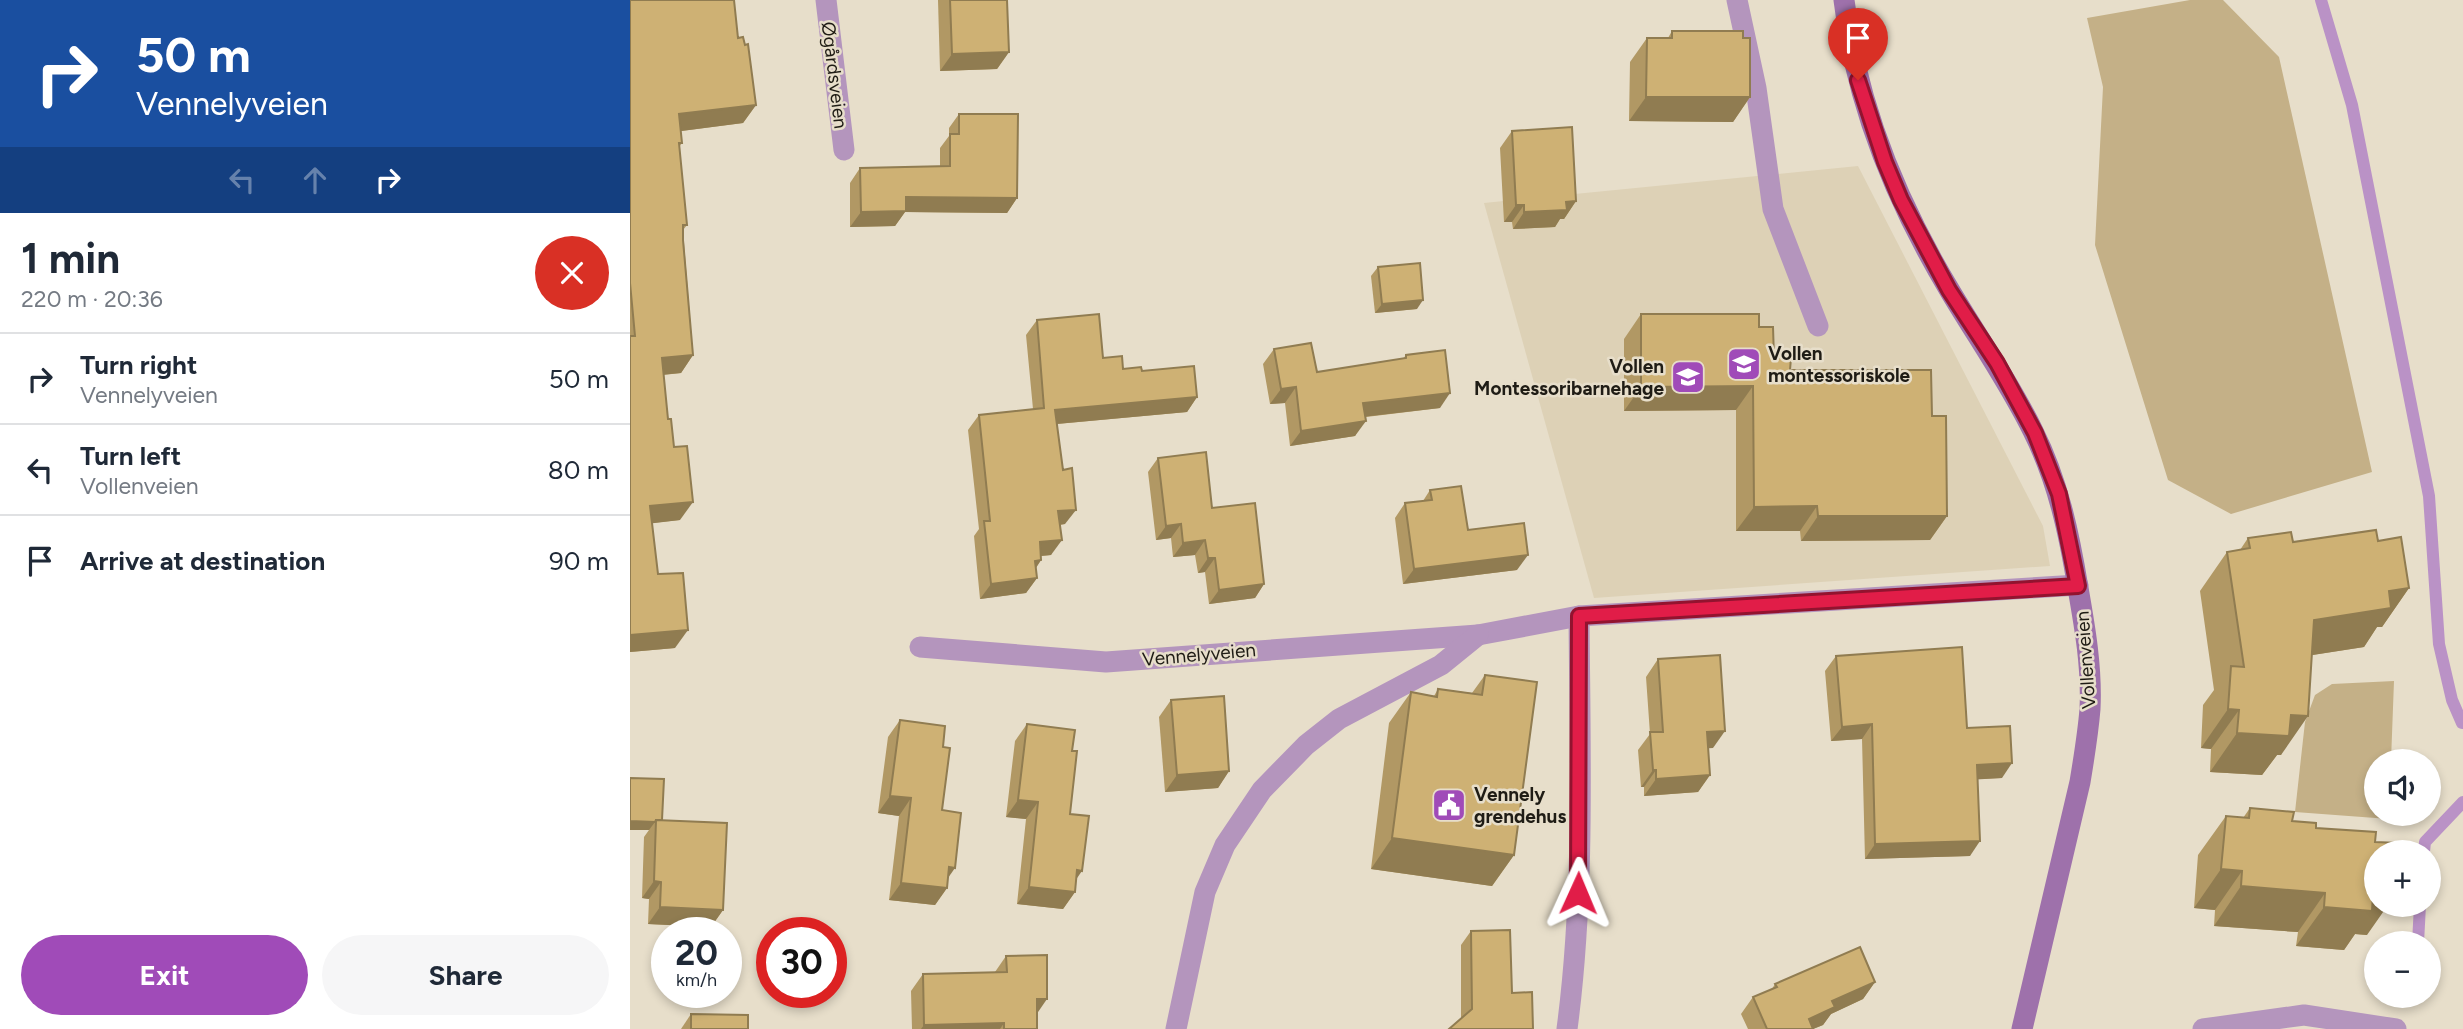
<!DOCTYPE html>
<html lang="en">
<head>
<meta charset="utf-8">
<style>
	:root { --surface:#fff; --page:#f6f6f7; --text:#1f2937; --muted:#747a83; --line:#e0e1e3; --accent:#a04bb8 }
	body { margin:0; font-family:Figtree,sans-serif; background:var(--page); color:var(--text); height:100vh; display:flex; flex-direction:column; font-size:26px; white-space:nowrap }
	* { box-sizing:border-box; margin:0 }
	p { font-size:23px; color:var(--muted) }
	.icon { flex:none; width:38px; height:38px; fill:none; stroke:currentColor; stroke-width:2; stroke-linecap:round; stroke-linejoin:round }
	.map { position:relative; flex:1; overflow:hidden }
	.panel { display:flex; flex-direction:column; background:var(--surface); width:630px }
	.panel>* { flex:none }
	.top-card { background:#1a4fa0; color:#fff; overflow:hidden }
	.buttons { position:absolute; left:1734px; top:749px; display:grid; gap:14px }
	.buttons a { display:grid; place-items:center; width:77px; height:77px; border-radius:50%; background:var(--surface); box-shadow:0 4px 10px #0003; font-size:35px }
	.speed { position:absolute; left:21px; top:917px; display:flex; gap:14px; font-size:35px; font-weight:700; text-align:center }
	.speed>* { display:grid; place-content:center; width:91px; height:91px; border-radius:50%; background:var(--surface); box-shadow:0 4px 10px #0003; line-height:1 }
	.speed small { font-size:18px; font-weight:400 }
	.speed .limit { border:10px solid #d22; background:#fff; color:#111 }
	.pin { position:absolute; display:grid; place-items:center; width:60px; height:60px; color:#fff; margin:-72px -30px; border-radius:50% 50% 50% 0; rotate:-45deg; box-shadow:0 0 7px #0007 }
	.pin .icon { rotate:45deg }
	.me { position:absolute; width:77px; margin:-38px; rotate:1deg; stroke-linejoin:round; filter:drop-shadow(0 0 5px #0008) }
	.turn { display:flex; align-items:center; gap:24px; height:147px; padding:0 21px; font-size:32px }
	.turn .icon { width:91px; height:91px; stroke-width:2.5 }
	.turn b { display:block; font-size:49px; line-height:60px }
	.lanes { display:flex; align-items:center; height:66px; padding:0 21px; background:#0003; justify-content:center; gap:35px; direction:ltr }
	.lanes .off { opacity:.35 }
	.round { display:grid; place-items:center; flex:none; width:74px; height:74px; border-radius:37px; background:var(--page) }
	.summary { display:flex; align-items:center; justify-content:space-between; height:119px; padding:0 21px }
	h1 { font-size:42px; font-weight:700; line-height:52px }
	.primary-button { display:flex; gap:14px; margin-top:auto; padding:14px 21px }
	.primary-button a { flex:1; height:80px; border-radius:42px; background:var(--accent); color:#fff; font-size:28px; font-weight:700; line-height:80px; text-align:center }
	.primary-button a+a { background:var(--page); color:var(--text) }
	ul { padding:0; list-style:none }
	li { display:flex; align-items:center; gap:21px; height:91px; padding:0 21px; border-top:2px solid var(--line) }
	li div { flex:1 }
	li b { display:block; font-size:26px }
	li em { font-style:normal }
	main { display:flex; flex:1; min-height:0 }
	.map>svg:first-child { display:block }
</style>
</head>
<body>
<main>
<section class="panel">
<div class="top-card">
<div class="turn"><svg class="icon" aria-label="right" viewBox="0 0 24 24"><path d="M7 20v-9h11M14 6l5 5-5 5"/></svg><div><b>50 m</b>Vennelyveien</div></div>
<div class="lanes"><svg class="icon off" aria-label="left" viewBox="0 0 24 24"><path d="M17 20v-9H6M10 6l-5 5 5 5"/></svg><svg class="icon off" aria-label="ahead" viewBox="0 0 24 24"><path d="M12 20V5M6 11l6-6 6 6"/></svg><svg class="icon" aria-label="right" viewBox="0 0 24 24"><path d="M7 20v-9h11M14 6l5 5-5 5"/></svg></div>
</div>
<div class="summary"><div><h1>1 min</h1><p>220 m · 20:36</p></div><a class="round" style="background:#d93025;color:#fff"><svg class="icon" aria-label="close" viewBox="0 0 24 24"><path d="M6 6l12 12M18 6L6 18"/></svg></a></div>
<ul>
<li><svg class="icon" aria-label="right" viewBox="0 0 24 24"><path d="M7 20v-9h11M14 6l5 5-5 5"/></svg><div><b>Turn right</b><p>Vennelyveien</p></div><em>50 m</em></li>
<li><svg class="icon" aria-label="left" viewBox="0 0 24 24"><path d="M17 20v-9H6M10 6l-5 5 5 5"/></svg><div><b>Turn left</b><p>Vollenveien</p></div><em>80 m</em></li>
<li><svg class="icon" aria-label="arrive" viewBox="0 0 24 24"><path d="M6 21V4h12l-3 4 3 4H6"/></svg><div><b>Arrive at destination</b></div><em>90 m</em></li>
</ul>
<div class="primary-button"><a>Exit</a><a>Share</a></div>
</section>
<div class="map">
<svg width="1833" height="1029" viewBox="0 0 1833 1029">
	<rect width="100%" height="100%" fill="#e7deca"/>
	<!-- built -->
	<path fill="#ddd1b6" d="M 1228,166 L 1413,526 L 1420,566 L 964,598 L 854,203 Z"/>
	<!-- green -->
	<g fill="#c4b087">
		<path d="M 1560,0 L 1593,0 L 1649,57 L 1742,472 L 1601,514 L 1538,480 L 1465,245 L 1473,87 L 1457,18 Z"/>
		<path d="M 1764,681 L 1761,761 L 1746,761 L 1746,814 L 1759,814 L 1759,819 L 1665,812 L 1675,722 L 1685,695 L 1702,684 Z"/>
	</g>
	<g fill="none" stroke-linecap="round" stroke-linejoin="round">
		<!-- stream -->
		<g stroke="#ba92c6" stroke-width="12">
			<path d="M 1691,0 L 1722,105 L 1799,496 L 1809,644 L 1822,700 L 1832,723"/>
			<path d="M 1794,852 L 1795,842 L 1833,802"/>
			<path d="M 1788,943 L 1790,905"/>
		</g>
		<!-- minor -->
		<g stroke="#b495bd" stroke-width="21">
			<path d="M 196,0 L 214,150"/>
			<path d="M 1107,0 L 1126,88 L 1143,209 L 1188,326"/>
			<path d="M 290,647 L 476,662 L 848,635 L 949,616 L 1448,585"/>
			<path d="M 546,1029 L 575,892 L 595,845 L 632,790 L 676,745 L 709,719 L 811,665 L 848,635"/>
			<path d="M 937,1029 C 955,893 950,753 949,616"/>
			<path d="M 1573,1029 L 1674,1015 L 1766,1029"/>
		</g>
		<!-- secondary -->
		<path stroke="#9e71ab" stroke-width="21" d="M 1214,0 C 1226,104 1266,201 1320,291 C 1348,338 1379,382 1403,431 C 1428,481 1439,533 1448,588 C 1455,628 1462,668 1460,709 C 1458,733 1454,758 1450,782 L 1392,1029"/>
	</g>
	<!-- wall -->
	<g fill="#b19864">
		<path d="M 0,0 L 108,38 L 126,105 L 113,123 L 51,131 L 52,143 L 49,147 L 57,225 L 53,230 L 63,355 L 51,373 L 33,375 L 50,520 L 22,523 L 28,574 L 45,648 L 0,652 Z"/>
		<path d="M 308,0 L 377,0 L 379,52 L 367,69 L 310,71 Z"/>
		<path d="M 1042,31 L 1113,38 L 1120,97 L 1103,122 L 999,121 L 1000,62 L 1017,38 L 1038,38 Z"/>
		<path d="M 329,114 L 387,198 L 377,213 L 275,212 L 265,226 L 220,227 L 220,183 L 230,168 L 310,167 L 310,148 L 319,136 L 319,128 Z"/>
		<path d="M 882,131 L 946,201 L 934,219 L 930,219 L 925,227 L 883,229 L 882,222 L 874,222 L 870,148 Z"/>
		<path d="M 748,267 L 787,309 L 745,313 L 741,276 Z"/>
		<path d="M 1011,314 L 1129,327 L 1144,358 L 1160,370 L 1302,416 L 1317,516 L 1300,540 L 1171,541 L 1170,531 L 1106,531 L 1106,410 L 994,411 L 994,339 Z"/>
		<path d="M 407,320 L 493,369 L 512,371 L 567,397 L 557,412 L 427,424 L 435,524 L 430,525 L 421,555 L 411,556 L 411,560 L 406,568 L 407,578 L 396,593 L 350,599 L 344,536 L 349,529 L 338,430 L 349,415 L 403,409 L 396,335 Z"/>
		<path d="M 644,349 L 687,372 L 773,359 L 776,355 L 810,408 L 736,417 L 725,436 L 660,446 L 655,403 L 640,404 L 633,364 Z"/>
		<path d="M 528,458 L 582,508 L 634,584 L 625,598 L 579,604 L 575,572 L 568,573 L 565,555 L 543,557 L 541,538 L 526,540 L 518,472 Z"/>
		<path d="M 800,490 L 838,530 L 887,570 L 773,584 L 765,518 L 775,503 L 793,501 Z"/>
		<path d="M 1618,538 L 1663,542 L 1748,541 L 1779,588 L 1752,627 L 1747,627 L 1734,647 L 1682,655 L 1651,755 L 1647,755 L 1632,775 L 1580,772 L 1581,749 L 1571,748 L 1573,705 L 1584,690 L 1570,591 L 1597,552 L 1610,550 Z"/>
		<path d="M 1206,656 L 1337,728 L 1372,778 L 1348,779 L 1340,856 L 1235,859 L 1232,739 L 1201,741 L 1195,671 Z"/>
		<path d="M 1028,659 L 1083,748 L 1078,748 L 1080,775 L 1068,792 L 1014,796 L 1014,787 L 1011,787 L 1008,750 L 1020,734 L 1016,677 Z"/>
		<path d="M 855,675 L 884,855 L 862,886 L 741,869 L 759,723 L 781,692 L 804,696 L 808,689 L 842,693 Z"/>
		<path d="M 541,700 L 599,771 L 588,788 L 535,792 L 529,717 Z"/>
		<path d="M 270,720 L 313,747 L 312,810 L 318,878 L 317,888 L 305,905 L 259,900 L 269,816 L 248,813 L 258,737 Z"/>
		<path d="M 397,724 L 442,751 L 440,814 L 446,880 L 445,892 L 433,909 L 387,904 L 396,819 L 376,817 L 385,741 Z"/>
		<path d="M 0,778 L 32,820 L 93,910 L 81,927 L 18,924 L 19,899 L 12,898 L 14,837 L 19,830 L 0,830 Z"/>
		<path d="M 1620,808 L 1686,828 L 1737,935 L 1725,934 L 1714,950 L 1666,946 L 1668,932 L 1584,926 L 1585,910 L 1564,908 L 1568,855 L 1596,816 L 1613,818 Z"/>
		<path d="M 841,931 L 882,993 L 831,1018 L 831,945 Z"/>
		<path d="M 376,956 L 407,1014 L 407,1029 L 282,1029 L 281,991 L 293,974 L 365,972 Z"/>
		<path d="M 1245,982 L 1233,999 L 1201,1014 L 1193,1025 L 1183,1029 L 1118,1029 L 1111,1014 L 1123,997 L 1142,989 L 1145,984 Z"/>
		<path d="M 61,1014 L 118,1029 L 51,1029 Z"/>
	</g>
	<!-- shaded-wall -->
	<g fill="#907c51">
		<path d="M 379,52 L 367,69 L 310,71 L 322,54 Z"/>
		<path d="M 1016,97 L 1120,97 L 1103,122 L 999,121 Z"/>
		<path d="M 126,105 L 113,123 L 36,133 L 49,114 Z"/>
		<path d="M 276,197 L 387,198 L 377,213 L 275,212 L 265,226 L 220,227 L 231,212 Z"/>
		<path d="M 946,201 L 934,219 L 930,219 L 925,227 L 883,229 L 894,212 L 936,202 Z"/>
		<path d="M 886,205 L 894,205 L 882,222 L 874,222 Z"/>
		<path d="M 793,300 L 787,309 L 745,313 L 752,304 Z"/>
		<path d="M 63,355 L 51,373 L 19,376 L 32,358 Z"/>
		<path d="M 1123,386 L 1106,410 L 994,411 L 1011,387 Z"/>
		<path d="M 666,387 L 655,403 L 640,404 L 651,389 Z"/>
		<path d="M 820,393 L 810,408 L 723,418 L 733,403 Z"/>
		<path d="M 567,397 L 557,412 L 415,425 L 425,410 Z"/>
		<path d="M 736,421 L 725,436 L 660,446 L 671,431 Z"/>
		<path d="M 63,502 L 50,520 L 8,525 L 20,506 Z"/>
		<path d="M 1187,506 L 1170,531 L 1106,531 L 1124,507 Z"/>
		<path d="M 446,510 L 435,524 L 417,526 L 428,511 Z"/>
		<path d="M 1188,516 L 1317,516 L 1300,540 L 1171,541 Z"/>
		<path d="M 551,524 L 541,538 L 526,540 L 536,526 Z"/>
		<path d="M 432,540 L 421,555 L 399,557 L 410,542 Z"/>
		<path d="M 575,540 L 565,555 L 543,557 L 553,543 Z"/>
		<path d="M 898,555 L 887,570 L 773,584 L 784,569 Z"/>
		<path d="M 578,558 L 585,558 L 575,572 L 568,573 Z"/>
		<path d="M 411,560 L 401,575 L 405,561 Z"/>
		<path d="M 407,578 L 396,593 L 350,599 L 361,584 Z"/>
		<path d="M 634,584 L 625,598 L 579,604 L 589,590 Z"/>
		<path d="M 1779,588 L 1752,627 L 1747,627 L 1734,647 L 1657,659 L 1684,620 L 1759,591 Z"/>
		<path d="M 58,630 L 45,648 L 0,652 L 0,635 Z"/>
		<path d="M 1598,709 L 1609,710 L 1581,749 L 1571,748 Z"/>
		<path d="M 1661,715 L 1678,716 L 1651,755 L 1647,755 L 1632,775 L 1580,772 L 1607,733 Z"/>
		<path d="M 1242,724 L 1232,739 L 1201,741 L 1212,727 Z"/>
		<path d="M 1095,731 L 1083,748 L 1065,749 L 1077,732 Z"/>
		<path d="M 1382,763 L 1372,778 L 1337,780 L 1347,765 Z"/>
		<path d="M 1023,770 L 1026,770 L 1014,787 L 1011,787 Z"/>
		<path d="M 599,771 L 588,788 L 535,792 L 547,775 Z"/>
		<path d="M 1080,775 L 1068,792 L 1014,796 L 1026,779 Z"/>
		<path d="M 260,796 L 281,798 L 269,816 L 248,813 Z"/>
		<path d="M 388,800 L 408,802 L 396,819 L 376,817 Z"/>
		<path d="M 0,821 L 25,822 L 19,830 L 0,830 Z"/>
		<path d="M 762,838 L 884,855 L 862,886 L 741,869 Z"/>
		<path d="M 1350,841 L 1340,856 L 1235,859 L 1245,844 Z"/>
		<path d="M 319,867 L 325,868 L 313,885 Z"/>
		<path d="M 1591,869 L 1612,871 L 1585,910 L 1564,908 Z"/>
		<path d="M 447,870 L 452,871 L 440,888 Z"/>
		<path d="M 24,881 L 31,882 L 19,899 L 12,898 Z"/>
		<path d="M 271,883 L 317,888 L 305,905 L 259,900 Z"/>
		<path d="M 1611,886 L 1695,893 L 1668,932 L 1584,926 Z"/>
		<path d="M 399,887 L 445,892 L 433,909 L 387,904 Z"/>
		<path d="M 1743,894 L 1746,895 L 1746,905 L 1758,905 L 1737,935 L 1725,934 L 1714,950 L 1666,946 L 1694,907 Z"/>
		<path d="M 30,907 L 93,910 L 81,927 L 18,924 Z"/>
		<path d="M 1245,982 L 1233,999 L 1201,1014 L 1193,1025 L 1183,1029 L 1179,1019 L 1202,1001 Z"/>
		<path d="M 407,999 L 417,999 L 406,1015 Z"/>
		<path d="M 374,1023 L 370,1029 L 291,1029 L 294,1025 Z"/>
	</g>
	<!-- building -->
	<g fill="#ceb174" stroke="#907c51" stroke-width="2">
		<path d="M 0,0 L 104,0 L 108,38 L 113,37 L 115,45 L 118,44 L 126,105 L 49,114 L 52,143 L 49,143 L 57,225 L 53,225 L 53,240 L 63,355 L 32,358 L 38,419 L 41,419 L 44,447 L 57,446 L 63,502 L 20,506 L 28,574 L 53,573 L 58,630 L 0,635 L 0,336 L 5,336 L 0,283 Z"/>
		<path d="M 320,0 L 377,0 L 379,52 L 322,54 Z"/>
		<path d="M 1042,31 L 1113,31 L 1113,38 L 1120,38 L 1120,97 L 1016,97 L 1017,38 L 1042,38 Z"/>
		<path d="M 329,114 L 388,114 L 387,198 L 276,197 L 276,211 L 231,212 L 230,168 L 320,166 L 320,134 L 329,134 Z"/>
		<path d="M 942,127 L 946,201 L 936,202 L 937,210 L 894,212 L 894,205 L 886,205 L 882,131 Z"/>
		<path d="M 790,263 L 793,300 L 752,304 L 748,267 Z"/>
		<path d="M 469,314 L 473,358 L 492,356 L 493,369 L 511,367 L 512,371 L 564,366 L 567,397 L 425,410 L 433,470 L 442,468 L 446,510 L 428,511 L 432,540 L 410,542 L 411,560 L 405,561 L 407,578 L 361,584 L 354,521 L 360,521 L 349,415 L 414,408 L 407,320 Z"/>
		<path d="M 1011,314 L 1129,314 L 1129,327 L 1143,327 L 1144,358 L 1161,358 L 1160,370 L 1301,370 L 1302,416 L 1316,416 L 1317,516 L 1188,516 L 1187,506 L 1124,507 L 1123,386 L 1011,387 Z"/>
		<path d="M 681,343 L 687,372 L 776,358 L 776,355 L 815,350 L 820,393 L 733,403 L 736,421 L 671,431 L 666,387 L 651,389 L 644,349 Z"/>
		<path d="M 576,452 L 582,508 L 625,503 L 634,584 L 589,590 L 585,558 L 578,558 L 575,540 L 553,543 L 551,524 L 536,526 L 528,458 Z"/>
		<path d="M 831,486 L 838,530 L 894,523 L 898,555 L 784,569 L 775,503 L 802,500 L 800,490 Z"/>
		<path d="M 1746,530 L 1748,541 L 1771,537 L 1779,588 L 1759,591 L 1761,608 L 1684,620 L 1678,716 L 1661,715 L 1659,736 L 1607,733 L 1609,710 L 1598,709 L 1601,666 L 1614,667 L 1597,552 L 1620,548 L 1618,538 L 1661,532 L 1663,542 Z"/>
		<path d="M 1332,647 L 1337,728 L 1380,726 L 1382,763 L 1347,765 L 1350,841 L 1245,844 L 1242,724 L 1212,727 L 1206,656 Z"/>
		<path d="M 1090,655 L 1095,731 L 1077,732 L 1080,775 L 1026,779 L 1026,770 L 1023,770 L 1020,732 L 1033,732 L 1028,659 Z"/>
		<path d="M 855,675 L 907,682 L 884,855 L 762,838 L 781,692 L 807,697 L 808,689 L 852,695 Z"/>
		<path d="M 594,696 L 599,771 L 547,775 L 541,700 Z"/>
		<path d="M 270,720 L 315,726 L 313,747 L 320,748 L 312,810 L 331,813 L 325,868 L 319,867 L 317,888 L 271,883 L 281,798 L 260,796 Z"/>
		<path d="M 397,724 L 445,730 L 442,751 L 447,751 L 440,814 L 459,816 L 452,871 L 447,870 L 445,892 L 399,887 L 408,802 L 388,800 Z"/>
		<path d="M 0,778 L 34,779 L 32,820 L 26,820 L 25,822 L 0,821 Z"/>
		<path d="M 1620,808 L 1664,812 L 1662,821 L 1686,823 L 1686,828 L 1746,832 L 1745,842 L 1769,843 L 1768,852 L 1746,852 L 1746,895 L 1743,894 L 1742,911 L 1694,907 L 1695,893 L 1611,886 L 1612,871 L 1591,869 L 1596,816 L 1619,818 Z"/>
		<path d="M 26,820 L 97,823 L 93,910 L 30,907 L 31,882 L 24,881 Z"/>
		<path d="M 880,930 L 882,993 L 902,992 L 903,1029 L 819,1029 L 842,1009 L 841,931 Z"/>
		<path d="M 1230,947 L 1245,982 L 1202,1001 L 1205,1007 L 1179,1019 L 1183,1029 L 1137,1029 L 1123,997 L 1147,987 L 1145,984 Z"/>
		<path d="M 417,955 L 417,999 L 407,999 L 407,1029 L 374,1029 L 374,1023 L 294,1025 L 293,974 L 377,972 L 376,956 Z"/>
		<path d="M 61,1014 L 118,1015 L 118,1029 L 61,1029 Z"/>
	</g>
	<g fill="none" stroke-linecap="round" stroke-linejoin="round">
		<!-- route casing -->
		<g stroke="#92132f" stroke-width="18">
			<path id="route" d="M 948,893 L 949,616 L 1448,586 L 1429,494 L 1405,433 L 1367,363 L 1319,290 L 1271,200 L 1255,162 L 1228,80"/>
		</g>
		<!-- route -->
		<use href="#route" stroke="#e11d48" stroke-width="12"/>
	</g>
	<!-- icons -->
	<defs>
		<g id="school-square" transform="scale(1.75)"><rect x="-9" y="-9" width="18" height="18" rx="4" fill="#a04bb8" stroke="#e7deca"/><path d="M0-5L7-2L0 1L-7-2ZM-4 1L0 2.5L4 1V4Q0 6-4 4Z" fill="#fff"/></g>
		<g id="civic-square" transform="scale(1.75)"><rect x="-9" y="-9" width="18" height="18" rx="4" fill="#a04bb8" stroke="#e7deca"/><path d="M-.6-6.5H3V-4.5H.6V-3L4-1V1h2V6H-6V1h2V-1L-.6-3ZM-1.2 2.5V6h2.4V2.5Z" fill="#fff"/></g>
	</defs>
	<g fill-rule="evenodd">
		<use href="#school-square" x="1114" y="364"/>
		<use href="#school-square" x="1058" y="377"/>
		<use href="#civic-square" x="819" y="805"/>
	</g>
	<g text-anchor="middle" stroke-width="5" stroke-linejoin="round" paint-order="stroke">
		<!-- street labels -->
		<g font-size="19" fill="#1f1c15" stroke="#e7deca">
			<text transform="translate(205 75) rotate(83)" y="7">Øgårdsveien</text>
			<text transform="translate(569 654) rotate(-5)" y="7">Vennelyveien</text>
			<text transform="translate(1455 660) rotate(-94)" y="7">Vollenveien</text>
		</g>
		<!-- poi labels -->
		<g font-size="19" font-weight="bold" fill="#1f1c15" stroke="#e7deca" text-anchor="start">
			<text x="1138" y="360">Vollen<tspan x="1138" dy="22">montessoriskole</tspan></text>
			<text x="1034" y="373" text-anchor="end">Vollen<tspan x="1034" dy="22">Montessoribarnehage</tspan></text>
			<text x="844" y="801">Vennely<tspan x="844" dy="22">grendehus</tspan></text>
		</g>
	</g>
</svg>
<div class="buttons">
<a><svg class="icon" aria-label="sound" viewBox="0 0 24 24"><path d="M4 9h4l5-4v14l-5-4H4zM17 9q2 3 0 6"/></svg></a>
<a>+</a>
<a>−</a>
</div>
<div class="speed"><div>20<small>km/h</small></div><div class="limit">30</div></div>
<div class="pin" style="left:1228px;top:80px;background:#d93025"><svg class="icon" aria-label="arrive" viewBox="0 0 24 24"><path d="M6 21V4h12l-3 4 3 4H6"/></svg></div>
<svg class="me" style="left:948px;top:893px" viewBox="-20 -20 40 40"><path d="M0-17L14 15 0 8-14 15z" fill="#e11d48" stroke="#fff" stroke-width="4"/></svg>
</div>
</main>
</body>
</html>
